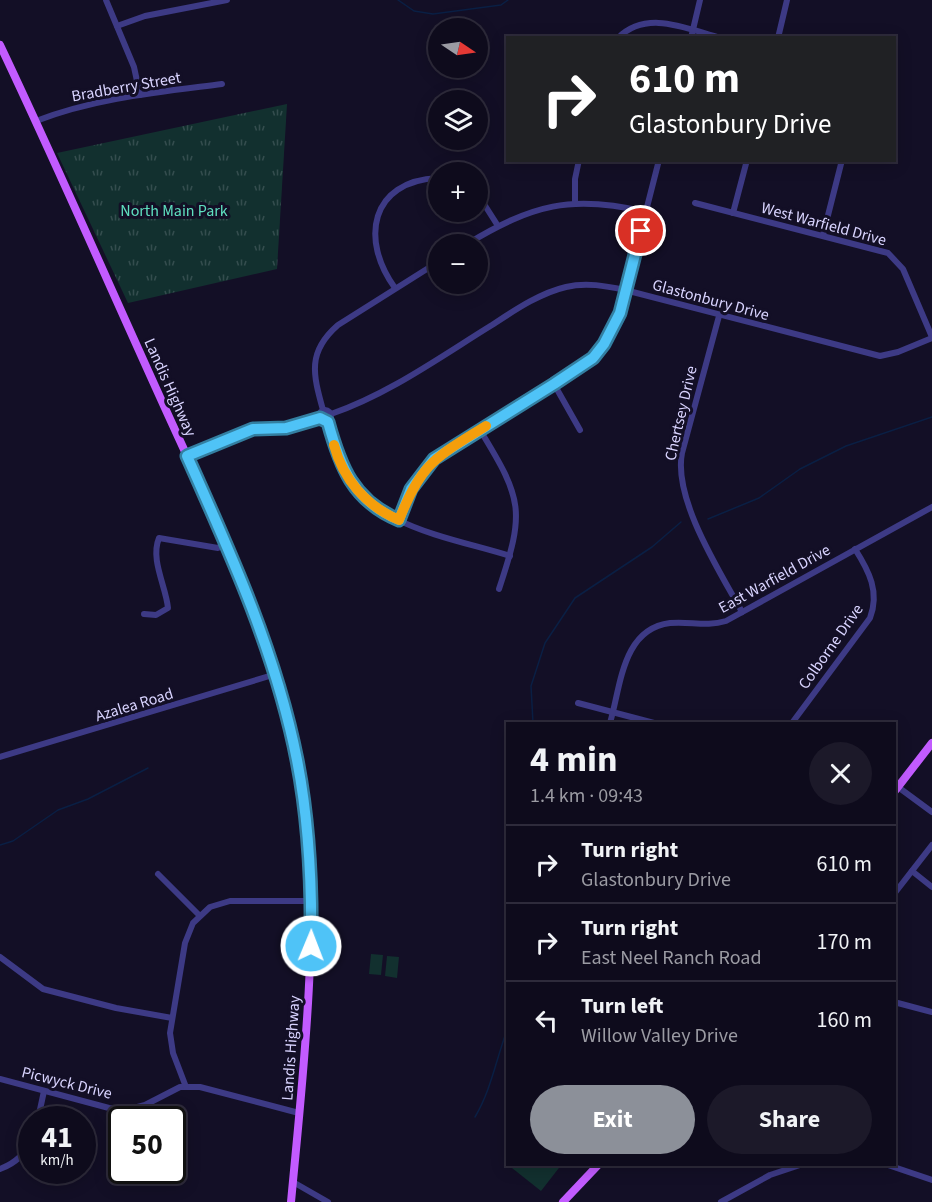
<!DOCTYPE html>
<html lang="en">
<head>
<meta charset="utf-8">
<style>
	:root { --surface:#0e0b1c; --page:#1c1929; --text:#f1f3f6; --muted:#9b9ba3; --line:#2e2b3b; --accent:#8c9099 }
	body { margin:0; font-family:"Source Sans 3",sans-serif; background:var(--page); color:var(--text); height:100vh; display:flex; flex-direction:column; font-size:22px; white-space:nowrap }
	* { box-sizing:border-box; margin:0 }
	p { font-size:20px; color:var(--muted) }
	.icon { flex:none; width:33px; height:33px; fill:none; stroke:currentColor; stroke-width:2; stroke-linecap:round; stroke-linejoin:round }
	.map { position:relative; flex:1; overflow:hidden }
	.sheet { position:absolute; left:506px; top:722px; width:390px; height:444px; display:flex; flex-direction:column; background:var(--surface); border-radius:0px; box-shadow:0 3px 15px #0003,0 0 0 2px var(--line) }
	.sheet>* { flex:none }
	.guide { position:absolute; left:506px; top:36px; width:390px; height:126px; border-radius:0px; box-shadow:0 3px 15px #0003,0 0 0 2px var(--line); background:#202124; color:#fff; overflow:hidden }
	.needle { width:39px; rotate:103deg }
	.tools { position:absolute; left:428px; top:18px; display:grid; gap:12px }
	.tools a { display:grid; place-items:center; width:60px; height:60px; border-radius:50%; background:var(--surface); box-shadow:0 3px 15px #0003,0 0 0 2px var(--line); font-size:30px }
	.speed { position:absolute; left:18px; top:1106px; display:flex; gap:12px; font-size:30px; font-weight:700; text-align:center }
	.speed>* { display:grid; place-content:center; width:78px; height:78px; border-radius:50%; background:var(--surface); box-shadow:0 3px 15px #0003,0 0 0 2px var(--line); line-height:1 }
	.speed small { font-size:15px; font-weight:400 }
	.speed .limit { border:3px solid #111; border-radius:9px; background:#fff; color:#111 }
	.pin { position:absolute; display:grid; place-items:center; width:51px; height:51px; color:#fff; margin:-26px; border:3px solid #fff; border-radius:50%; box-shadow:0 2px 6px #0007 }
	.me { position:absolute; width:66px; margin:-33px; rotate:1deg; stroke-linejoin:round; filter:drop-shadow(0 0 4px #0008) }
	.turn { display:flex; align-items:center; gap:21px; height:126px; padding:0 24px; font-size:27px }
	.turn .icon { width:78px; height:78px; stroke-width:2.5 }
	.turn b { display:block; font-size:42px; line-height:51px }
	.round { display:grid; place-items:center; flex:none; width:63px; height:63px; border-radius:32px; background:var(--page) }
	.head { display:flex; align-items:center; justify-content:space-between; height:102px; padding:0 24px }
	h1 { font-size:36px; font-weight:700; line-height:45px }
	.primary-button { display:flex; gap:12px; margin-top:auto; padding:12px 24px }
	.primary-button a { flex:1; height:69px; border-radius:36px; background:var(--accent); color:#fff; font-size:24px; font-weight:700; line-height:69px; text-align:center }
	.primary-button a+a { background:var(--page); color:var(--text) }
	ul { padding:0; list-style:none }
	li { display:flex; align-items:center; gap:18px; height:78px; padding:0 24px; border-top:2px solid var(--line) }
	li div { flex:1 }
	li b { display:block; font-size:22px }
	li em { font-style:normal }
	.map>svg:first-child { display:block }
</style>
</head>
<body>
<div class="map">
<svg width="932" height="1202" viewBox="0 0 932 1202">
	<defs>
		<pattern id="park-tufts" width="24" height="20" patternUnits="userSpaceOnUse" patternTransform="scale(1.5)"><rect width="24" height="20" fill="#12302f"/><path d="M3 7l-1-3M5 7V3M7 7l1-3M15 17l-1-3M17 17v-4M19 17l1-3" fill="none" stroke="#344d4e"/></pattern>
	</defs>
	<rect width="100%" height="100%" fill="#130f26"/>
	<!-- green -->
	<g fill="#12302f">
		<path d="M 371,954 L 383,955 L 381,975 L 369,974 Z"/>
		<path d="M 387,956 L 399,957 L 397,978 L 385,976 Z"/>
		<path d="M 516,1164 L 562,1164 L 541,1191 L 512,1168 Z"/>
	</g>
	<!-- park -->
	<path fill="url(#park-tufts)" d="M 287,104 L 277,269 L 128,303 L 57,153 Z"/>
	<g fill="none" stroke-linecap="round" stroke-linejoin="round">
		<!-- stream -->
		<g stroke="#0a1f44" stroke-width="1.5">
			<path d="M 398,0 L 414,11 L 433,14 L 501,5 L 508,0"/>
			<path d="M 708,519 L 759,498 L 800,469 L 846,446 L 932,417"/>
			<path d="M 533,723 L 531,686 L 545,643 L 575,598 L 652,547 L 681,522"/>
			<path d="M 0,845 L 13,841 L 58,810 L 88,799 L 148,768"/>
			<path d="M 475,1117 C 491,1090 496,1060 507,1030"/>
		</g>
		<!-- minor -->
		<g stroke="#3d3a85" stroke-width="6">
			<path d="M 106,0 L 134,67 L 140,95"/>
			<path d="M 117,26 L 145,16 L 227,0"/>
			<path d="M 618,38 C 647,9 687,29 721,38"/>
			<path d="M 691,38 L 700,0"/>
			<path d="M 778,38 L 787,0"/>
			<path d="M 36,121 C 95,98 160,92 222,84"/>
			<path d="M 477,193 L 498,226"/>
			<path d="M 575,202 L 575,179 L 579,160"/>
			<path d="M 695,203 L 888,253 L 903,269 L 932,337"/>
			<path d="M 733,213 L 747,160"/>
			<path d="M 823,235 L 842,160"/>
			<path d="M 467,244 C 532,205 571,194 646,212"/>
			<path d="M 395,288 C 360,240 370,181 438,178"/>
			<path d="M 719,316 L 682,453 C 673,499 720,572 742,612"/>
			<path d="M 554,384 L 580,430"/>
			<circle cx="325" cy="416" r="6"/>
			<path d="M 323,410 C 313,374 307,352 338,325 L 438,262"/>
			<path d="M 331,414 C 389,394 440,357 492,325 C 515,310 540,293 566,287 C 586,282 606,286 625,290 L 880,356 L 898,352 L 932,338"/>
			<path d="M 328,422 C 332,435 334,449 339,462 C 366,527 450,537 510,556"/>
			<path d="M 480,430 C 523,500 525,511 499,589"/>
			<path d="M 187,456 L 253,429 L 286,428 L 319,418"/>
			<path d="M 399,521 L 412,489 L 434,459 L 554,384 L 593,358 L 604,344 L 620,313 L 659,160"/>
			<path d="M 144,614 L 156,615 L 168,608 C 166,586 150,560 159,538 L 218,548 L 226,543"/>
			<path d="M 578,703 L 654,723"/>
			<path d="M 610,723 C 621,686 622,629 670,623 C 690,621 706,627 726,621 L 932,507"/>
			<path d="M 792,723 L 870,618 C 880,592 869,571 855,549"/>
			<path d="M 0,757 L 276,674"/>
			<path d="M 898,787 L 932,812"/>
			<path d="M 912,871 L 932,887"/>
			<path d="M 158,874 L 199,915"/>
			<path d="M 894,894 L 932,845"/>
			<path d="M 0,957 L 43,989 L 116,1008 L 172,1018"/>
			<path d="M 894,1002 L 932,1012"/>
			<path d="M 0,1079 L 109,1108 L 126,1110 L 145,1105 L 180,1087 L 200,1087 L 299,1113"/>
			<path d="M 186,1087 L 173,1053 L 170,1033 L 185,943 L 193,923 L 210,907 L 230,901 L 312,901"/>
			<path d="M 38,1119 L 44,1091"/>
			<path d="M 885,1164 L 932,1180"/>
			<path d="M 0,1169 C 16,1163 25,1154 32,1138"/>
			<path d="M 293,1182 L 328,1202"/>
			<path d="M 721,1202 L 770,1175 L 803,1164"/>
		</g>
		<!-- major -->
		<g stroke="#c25bff" stroke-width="8">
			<path d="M 0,45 C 57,165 110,287 165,408 C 219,527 281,649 301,781 C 322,920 304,1062 291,1202"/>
			<path d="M 894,792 L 932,743"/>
			<path d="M 563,1202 L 599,1164"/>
		</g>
	</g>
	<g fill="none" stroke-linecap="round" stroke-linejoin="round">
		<!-- route casing -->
		<g stroke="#337fa1" stroke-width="15">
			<path id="route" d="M 311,946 C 312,884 309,821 297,760 C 276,653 231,554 187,456 L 253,429 L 286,428 L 320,418 L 328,422 C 340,466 353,501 399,520 L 411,489 L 434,459 L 554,384 L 593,358 L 604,344 L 620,313 L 641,231"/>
		</g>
		<!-- route -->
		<use href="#route" stroke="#4fc3f7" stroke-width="10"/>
		<!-- slow -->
		<path stroke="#f59e0b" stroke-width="10" d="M 334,445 C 343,479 366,506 399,520 C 422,462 435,458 486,426"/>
	</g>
	<g text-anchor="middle" stroke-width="6" stroke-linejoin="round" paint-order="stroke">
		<!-- street labels -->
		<g font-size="16" fill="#d9d4ff" stroke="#130f26">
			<text transform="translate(126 86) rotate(-10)" y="6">Bradberry Street</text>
			<text transform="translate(824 223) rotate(15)" y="6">West Warfield Drive</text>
			<text transform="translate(711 299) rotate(15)" y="6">Glastonbury Drive</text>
			<text transform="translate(171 387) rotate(66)" y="6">Landis Highway</text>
			<text transform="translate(680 413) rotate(-77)" y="6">Chertsey Drive</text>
			<text transform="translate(774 578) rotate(-29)" y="6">East Warfield Drive</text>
			<text transform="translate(830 646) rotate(-55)" y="6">Colborne Drive</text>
			<text transform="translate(134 704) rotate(-17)" y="6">Azalea Road</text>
			<text transform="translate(290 1048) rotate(-86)" y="6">Landis Highway</text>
			<text transform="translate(67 1082) rotate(14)" y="6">Picwyck Drive</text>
		</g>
		<!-- park labels -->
		<g font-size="16" fill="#5fe0c0" stroke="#130f26">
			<text x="174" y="216">North Main Park</text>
		</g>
	</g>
</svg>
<div class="tools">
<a><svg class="needle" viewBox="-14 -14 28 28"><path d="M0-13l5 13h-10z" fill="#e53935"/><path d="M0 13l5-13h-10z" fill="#9b9ba3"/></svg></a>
<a><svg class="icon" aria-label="layers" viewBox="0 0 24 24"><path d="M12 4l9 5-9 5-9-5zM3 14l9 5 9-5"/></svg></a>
<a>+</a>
<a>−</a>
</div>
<div class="speed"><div>41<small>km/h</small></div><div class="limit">50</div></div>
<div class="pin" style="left:641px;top:231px;background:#d93025"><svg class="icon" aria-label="arrive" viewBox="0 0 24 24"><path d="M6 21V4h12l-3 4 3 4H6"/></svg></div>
<svg class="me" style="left:311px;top:946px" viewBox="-20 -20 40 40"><circle r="17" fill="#4fc3f7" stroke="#fff" stroke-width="3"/><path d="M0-11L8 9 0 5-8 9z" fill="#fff"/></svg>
<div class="guide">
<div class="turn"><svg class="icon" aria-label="right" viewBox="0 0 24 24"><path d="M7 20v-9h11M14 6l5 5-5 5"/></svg><div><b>610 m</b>Glastonbury Drive</div></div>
</div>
<section class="sheet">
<div class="head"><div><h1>4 min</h1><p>1.4 km · 09:43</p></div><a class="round"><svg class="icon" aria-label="close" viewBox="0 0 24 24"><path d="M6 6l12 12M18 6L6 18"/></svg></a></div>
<ul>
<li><svg class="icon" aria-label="right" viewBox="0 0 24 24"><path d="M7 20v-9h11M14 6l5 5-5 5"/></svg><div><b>Turn right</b><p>Glastonbury Drive</p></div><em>610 m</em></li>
<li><svg class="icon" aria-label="right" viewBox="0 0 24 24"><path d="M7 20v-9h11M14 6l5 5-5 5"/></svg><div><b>Turn right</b><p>East Neel Ranch Road</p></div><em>170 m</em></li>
<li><svg class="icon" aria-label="left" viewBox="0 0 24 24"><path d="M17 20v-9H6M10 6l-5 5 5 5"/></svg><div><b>Turn left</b><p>Willow Valley Drive</p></div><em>160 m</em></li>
</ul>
<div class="primary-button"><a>Exit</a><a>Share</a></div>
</section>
</div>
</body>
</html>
